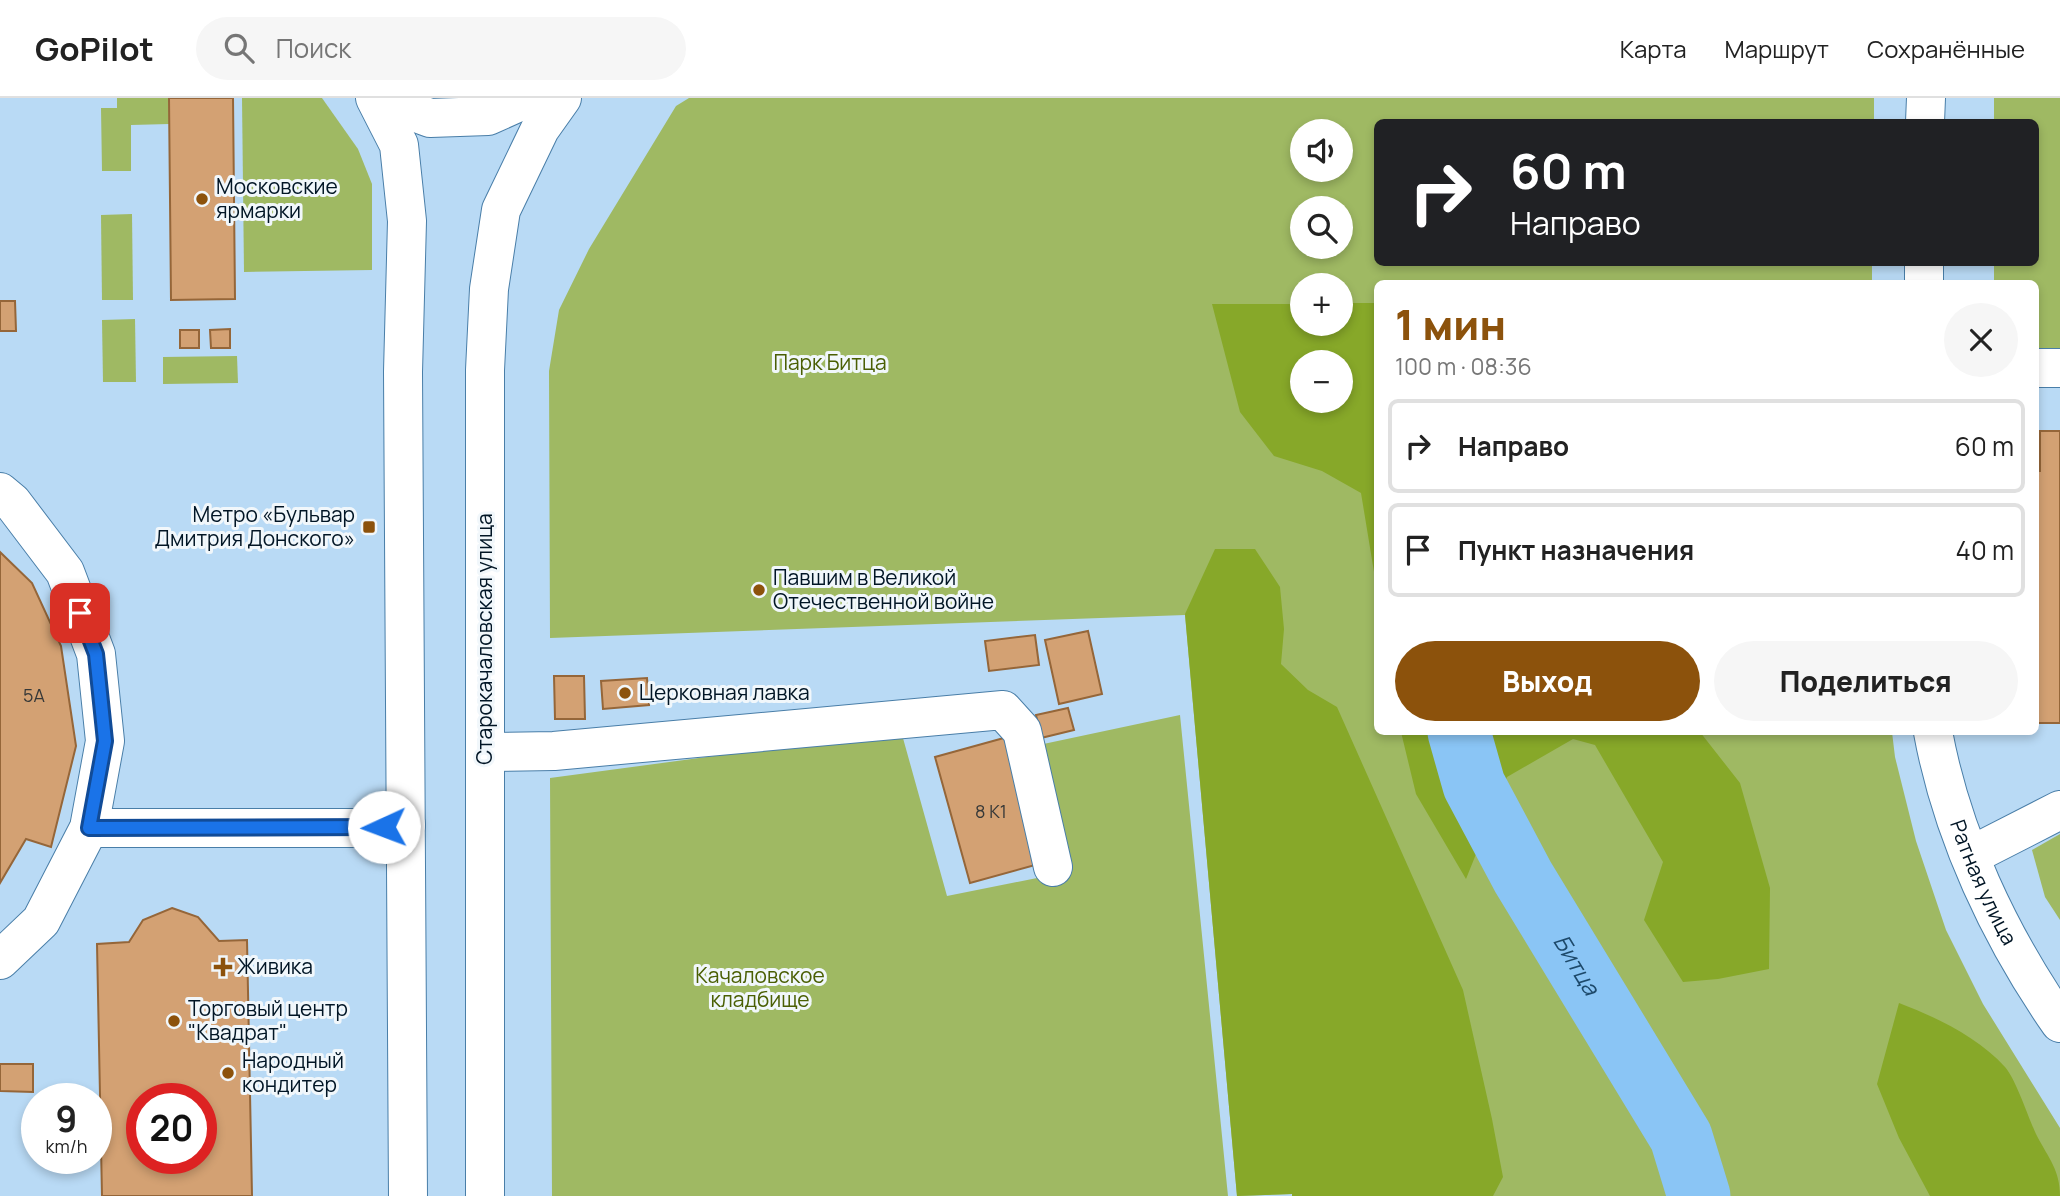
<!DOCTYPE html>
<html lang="ru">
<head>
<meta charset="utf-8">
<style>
	:root { --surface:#fff; --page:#f6f6f6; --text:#222; --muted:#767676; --line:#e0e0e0; --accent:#8c520c }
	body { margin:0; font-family:Manrope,sans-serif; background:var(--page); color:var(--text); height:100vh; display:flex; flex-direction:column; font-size:26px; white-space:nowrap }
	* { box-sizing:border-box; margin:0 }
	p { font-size:23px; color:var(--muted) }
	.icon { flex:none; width:38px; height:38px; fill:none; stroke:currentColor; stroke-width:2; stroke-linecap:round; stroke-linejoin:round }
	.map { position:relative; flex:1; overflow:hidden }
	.drawer { position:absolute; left:1374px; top:182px; width:665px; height:455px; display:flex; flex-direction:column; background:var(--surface); border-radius:10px; box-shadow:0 4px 10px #0003 }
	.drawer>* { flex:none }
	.guide { position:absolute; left:1374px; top:21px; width:665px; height:147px; border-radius:10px; box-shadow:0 4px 10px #0003; background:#202124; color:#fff; overflow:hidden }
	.controls { position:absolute; left:1290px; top:21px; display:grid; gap:14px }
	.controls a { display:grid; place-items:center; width:63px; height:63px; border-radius:50%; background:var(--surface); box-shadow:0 4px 10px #0003; font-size:35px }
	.speed { position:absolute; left:21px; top:985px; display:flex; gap:14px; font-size:35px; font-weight:700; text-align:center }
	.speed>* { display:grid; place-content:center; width:91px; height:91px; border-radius:50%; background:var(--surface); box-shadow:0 4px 10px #0003; line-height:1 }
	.speed small { font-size:18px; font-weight:400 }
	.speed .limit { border:10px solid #d22; background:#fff; color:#111 }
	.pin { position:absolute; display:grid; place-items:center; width:60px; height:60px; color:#fff; margin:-30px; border-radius:14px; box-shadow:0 4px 10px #0006 }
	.me { position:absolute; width:77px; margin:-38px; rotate:268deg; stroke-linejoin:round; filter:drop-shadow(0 0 5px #0008) }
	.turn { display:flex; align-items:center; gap:24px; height:147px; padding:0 21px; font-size:32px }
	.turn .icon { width:91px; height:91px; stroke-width:2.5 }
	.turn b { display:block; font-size:49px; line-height:60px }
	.round { display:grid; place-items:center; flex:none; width:74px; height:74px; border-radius:37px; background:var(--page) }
	.summary { display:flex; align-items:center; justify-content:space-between; height:119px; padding:0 21px }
	h1 { font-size:42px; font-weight:800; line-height:52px; color:var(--accent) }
	.cta { display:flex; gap:14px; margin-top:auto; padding:14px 21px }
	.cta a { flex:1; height:80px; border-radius:42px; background:var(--accent); color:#fff; font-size:28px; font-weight:800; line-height:80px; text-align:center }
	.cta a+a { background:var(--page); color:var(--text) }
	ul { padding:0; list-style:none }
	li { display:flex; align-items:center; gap:21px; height:94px; margin:0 14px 10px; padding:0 7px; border:4px solid var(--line); border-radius:10px }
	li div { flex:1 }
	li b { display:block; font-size:26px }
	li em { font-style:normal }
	header { display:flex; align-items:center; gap:42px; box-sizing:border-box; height:98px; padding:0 35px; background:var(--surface); border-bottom:2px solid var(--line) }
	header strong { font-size:33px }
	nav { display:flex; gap:38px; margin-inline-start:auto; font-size:24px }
	.search { width:490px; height:63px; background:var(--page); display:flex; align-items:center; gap:18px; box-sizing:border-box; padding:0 24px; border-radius:38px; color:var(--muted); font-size:26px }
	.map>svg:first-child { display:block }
</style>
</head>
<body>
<header>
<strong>GoPilot</strong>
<div class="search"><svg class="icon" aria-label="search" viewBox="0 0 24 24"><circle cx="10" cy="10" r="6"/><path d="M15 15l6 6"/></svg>Поиск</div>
<nav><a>Карта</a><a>Маршрут</a><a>Сохранённые</a></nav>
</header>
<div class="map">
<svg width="2060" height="1098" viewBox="0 0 2060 1098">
	<rect width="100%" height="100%" fill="#b9daf5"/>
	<!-- green -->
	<g fill="#9fb963" fill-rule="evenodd">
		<path d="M 117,0 L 169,0 L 169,26 L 131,27 L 131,73 L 102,73 L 101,10 L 117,10 Z"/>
		<path d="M 242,0 L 322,0 L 358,51 L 372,86 L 372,172 L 244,174 Z"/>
		<path d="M 689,0 L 1874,0 L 1874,24 L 1377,24 L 1377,164 L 1872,164 L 1872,185 L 1377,186 L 1377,634 L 1892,634 L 1895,659 L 1916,743 L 1946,832 L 1983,906 L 2060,1030 L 2060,1098 L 1292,1098 L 1292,1096 L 1237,1098 L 1185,517 L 550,540 L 549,273 L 559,212 L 589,151 L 676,8 ZM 1302,33 L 1340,33 L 1340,72 L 1302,72 ZM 1302,110 L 1340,110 L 1340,149 L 1302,149 ZM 1302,187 L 1340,187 L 1340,226 L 1302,226 ZM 1302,264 L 1340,264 L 1340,303 L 1302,303 Z"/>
		<path d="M 1994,0 L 2060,0 L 2060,257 L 2035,256 L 2035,186 L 1994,186 L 1994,165 L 2035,164 L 2035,24 L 1994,24 Z"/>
		<path d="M 132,116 L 133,202 L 102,202 L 101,117 Z"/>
		<path d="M 135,221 L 136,284 L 103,284 L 102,222 Z"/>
		<path d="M 237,258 L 238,285 L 163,286 L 163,259 Z"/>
		<path d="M 1180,617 L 1228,1098 L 552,1098 L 550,680 L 901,633 L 947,798 L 1062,775 L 1034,648 Z"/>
		<path d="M 2060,736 L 2060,822 L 2045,799 L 2032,752 Z"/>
	</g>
	<!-- forest -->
	<g fill="#87a829" fill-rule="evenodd">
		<path d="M 1341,205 L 1377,205 L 1377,492 L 1361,395 L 1322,373 L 1274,358 L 1240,314 L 1212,206 L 1302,206 L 1302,226 L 1340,226 ZM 1302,264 L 1340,264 L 1340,303 L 1302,303 Z"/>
		<path d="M 1215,451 L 1255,451 L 1280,489 L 1284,531 L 1281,566 L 1308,592 L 1337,609 L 1463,892 L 1492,1021 L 1503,1079 L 1493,1098 L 1292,1098 L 1292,1096 L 1237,1098 L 1185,516 Z"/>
		<path d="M 1401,634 L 1700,634 L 1740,685 L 1770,790 L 1769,871 L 1718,881 L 1683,884 L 1644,822 L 1663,764 L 1595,647 L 1573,641 L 1507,679 L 1466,781 L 1416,696 Z"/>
		<path d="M 1899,905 C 1936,919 1978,939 2005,969 C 2017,983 2028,1020 2037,1038 C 2049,1061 2060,1072 2060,1098 L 1930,1098 L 1899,1040 L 1877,986 Z"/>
	</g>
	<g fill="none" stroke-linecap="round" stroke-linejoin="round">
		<!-- river -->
		<path stroke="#8ac5f5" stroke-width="63" id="s1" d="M 1459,634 L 1474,687 L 1523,779 L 1681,1039 L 1699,1098"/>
	</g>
	<!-- building -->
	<g fill="#d3a173" stroke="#956639" stroke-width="2" fill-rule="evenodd">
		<path d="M 169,0 L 233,0 L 235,201 L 171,202 Z"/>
		<path d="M 0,203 L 15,203 L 16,233 L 0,233 Z"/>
		<path d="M 230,231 L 230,250 L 211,250 L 210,232 Z"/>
		<rect x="180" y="232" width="19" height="18"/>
		<path d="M 2040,333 L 2060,333 L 2060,625 L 2035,625 L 2035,373 L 2040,373 Z"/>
		<path d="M 0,454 L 32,485 L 61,548 L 76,648 L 51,749 L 26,741 L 0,785 Z"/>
		<path d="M 1088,533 L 1102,596 L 1059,606 L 1045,542 Z"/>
		<path d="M 1035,537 L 1039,567 L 989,573 L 985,543 Z"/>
		<path d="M 554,578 L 584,578 L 585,621 L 555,621 Z"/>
		<path d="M 647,580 L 649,607 L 603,611 L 601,583 Z"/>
		<path d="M 1068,610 L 1074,632 L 1041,640 L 1036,617 Z"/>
		<path d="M 1011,638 L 1046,764 L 970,785 L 935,659 Z"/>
		<path d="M 172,810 L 198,819 L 219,843 L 247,842 L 252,1098 L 102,1098 L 97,846 L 129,844 L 143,822 ZM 142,1001 L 201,1001 L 201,1060 L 142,1060 Z"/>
		<path d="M 0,966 L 33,966 L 33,994 L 0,993 Z"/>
	</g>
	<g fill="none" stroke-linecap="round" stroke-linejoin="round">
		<!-- minor casing -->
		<g stroke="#497ea8" stroke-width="40">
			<g id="minor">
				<path d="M 375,0 L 399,47 L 407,123 L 403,274 L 408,1098"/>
				<path d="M 376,0 L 430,20 L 488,18 L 528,0"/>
				<path d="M 1925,24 L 1926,0"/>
				<path d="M 1924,164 L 1924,186"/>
				<path d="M 2035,270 L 2060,270"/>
				<path d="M 0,394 L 12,404 L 65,474 L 96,556 L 105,643 L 89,730 L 41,823 L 0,862"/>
				<path id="s2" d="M 1933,634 C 1952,737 2000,839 2060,925"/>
				<path d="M 485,654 L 554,653 L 1003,612 L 1022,633 L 1053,769"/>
				<path d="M 89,730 L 363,730 L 406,727"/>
				<path d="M 1970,758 L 2060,712"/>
				<path d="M 485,1098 L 485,272 L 489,191 L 501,112 L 540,31 L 562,0"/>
			</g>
		</g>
		<!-- minor -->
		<use href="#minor" stroke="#fff" stroke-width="38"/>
	</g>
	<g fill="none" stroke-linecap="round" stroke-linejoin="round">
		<!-- route casing -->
		<g stroke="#114b97" stroke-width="18">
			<path id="route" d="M 80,515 L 96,556 L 105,643 L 89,730 L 384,729"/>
		</g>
		<!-- route -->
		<use href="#route" stroke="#1a73e8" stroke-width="12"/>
	</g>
	<!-- markers -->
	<g fill="#8c520c" stroke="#f1f7fb" stroke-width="2.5">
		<circle cx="202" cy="101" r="7"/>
		<rect x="362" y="422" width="14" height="14" rx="3.5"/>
		<circle cx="759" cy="492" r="7"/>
		<circle cx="625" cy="595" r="7"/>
		<path d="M219.5 858.5h7v7h7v7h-7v7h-7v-7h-7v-7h7z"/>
		<circle cx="174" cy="923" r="7"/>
		<circle cx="228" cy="975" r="7"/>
	</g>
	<g text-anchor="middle" stroke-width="6" stroke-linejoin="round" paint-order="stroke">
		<!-- number labels -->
		<g font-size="18" fill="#363838">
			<text x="34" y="604">5А</text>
			<text x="991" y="720">8 К1</text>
		</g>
		<!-- poi labels -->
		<g font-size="21" fill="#011525" stroke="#f1f7fb" text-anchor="start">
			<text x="216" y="96">Московские<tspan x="216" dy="24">ярмарки</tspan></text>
			<text x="355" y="424" text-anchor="end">Метро «Бульвар<tspan x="355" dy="24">Дмитрия Донского»</tspan></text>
			<text x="773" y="487">Павшим в Великой<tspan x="773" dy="24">Отечественной войне</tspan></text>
			<text x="639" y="602">Церковная лавка</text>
			<text x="237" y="876">Живика</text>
			<text x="188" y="918">Торговый центр<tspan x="188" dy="24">"Квадрат"</tspan></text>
			<text x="242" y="970">Народный<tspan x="242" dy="24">кондитер</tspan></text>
		</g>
		<!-- park labels -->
		<g font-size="21" fill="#4a5f04" stroke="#f1f7fb">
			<text x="830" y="272">Парк Битца</text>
			<text x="760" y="885">Качаловское<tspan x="760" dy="24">кладбище</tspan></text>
		</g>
		<!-- street labels -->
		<g font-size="21" fill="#011525" stroke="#f1f7fb">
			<text transform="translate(485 541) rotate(-90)" y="7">Старокачаловская улица</text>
			<text dy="7" stroke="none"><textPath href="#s2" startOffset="159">Ратная улица</textPath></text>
		</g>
		<!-- water labels -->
		<g font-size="23" font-style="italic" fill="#1d496a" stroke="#f1f7fb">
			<text dy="8" stroke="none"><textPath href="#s1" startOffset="262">Битца</textPath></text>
		</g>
	</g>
</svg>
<div class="controls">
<a><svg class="icon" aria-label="sound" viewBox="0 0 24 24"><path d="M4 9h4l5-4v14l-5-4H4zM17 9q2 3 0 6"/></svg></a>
<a><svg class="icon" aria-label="search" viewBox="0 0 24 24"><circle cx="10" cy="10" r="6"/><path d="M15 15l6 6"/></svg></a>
<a>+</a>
<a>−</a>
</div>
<div class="speed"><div>9<small>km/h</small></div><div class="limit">20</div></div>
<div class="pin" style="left:80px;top:515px;background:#d93025"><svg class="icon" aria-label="arrive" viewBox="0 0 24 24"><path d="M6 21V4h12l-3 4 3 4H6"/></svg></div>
<svg class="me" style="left:384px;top:729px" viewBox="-20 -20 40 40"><circle r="19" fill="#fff"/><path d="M0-13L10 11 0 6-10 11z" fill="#1a73e8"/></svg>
<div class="guide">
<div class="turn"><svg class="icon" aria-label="right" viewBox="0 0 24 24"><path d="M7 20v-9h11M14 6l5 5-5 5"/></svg><div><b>60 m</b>Направо</div></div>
</div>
<section class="drawer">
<div class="summary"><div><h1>1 мин</h1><p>100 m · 08:36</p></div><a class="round"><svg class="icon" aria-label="close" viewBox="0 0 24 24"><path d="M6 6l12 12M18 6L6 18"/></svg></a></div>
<ul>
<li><svg class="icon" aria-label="right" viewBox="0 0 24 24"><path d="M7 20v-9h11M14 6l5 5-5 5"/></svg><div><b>Направо</b></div><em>60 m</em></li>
<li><svg class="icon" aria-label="arrive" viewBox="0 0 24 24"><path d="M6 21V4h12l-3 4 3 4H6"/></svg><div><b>Пункт назначения</b></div><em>40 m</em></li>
</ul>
<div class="cta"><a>Выход</a><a>Поделиться</a></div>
</section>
</div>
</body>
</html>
